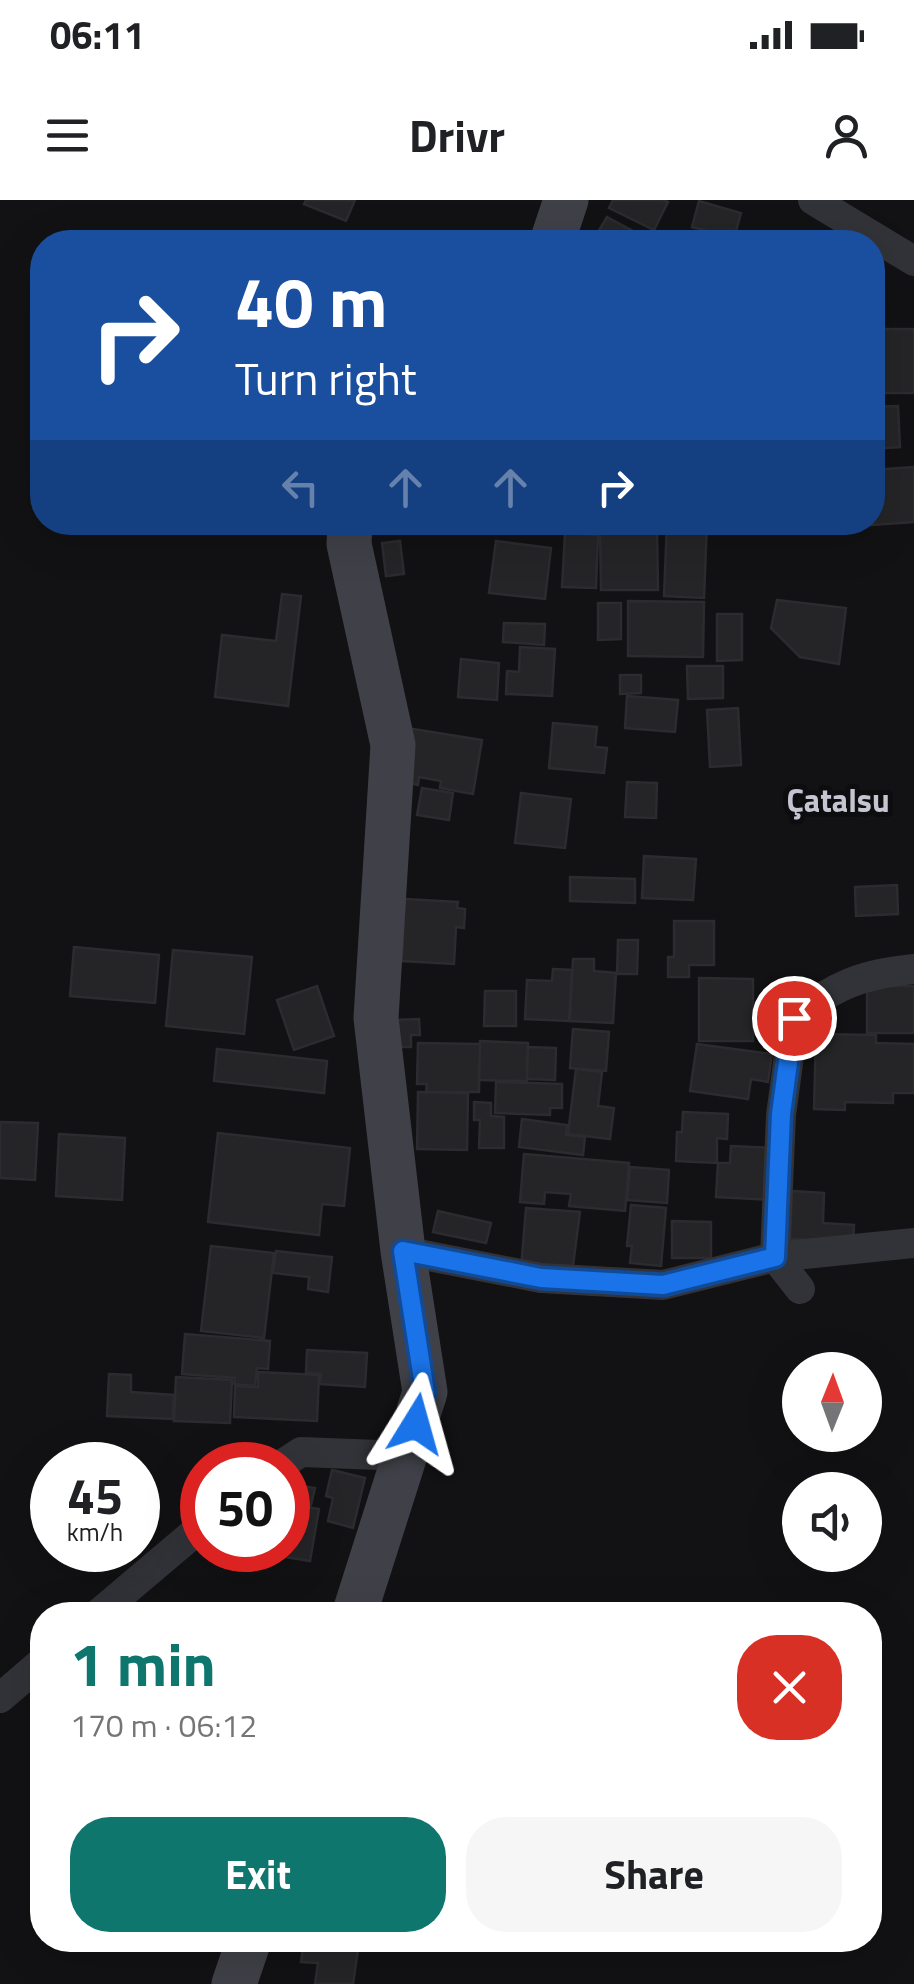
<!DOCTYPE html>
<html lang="en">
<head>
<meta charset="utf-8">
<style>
	:root { --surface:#fff; --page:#f6f6f6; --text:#202124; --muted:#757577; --accent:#0f766e }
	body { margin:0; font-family:"Titillium Web",sans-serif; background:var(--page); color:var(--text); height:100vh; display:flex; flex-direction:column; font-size:38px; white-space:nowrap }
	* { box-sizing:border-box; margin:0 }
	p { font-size:32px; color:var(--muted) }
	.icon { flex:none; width:55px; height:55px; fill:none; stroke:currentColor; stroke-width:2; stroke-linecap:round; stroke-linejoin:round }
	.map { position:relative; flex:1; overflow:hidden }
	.panel { position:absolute; left:30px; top:1402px; width:852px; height:350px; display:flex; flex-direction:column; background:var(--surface); border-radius:40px; box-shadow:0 10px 40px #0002 }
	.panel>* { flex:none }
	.hud { position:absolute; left:30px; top:30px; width:855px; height:305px; border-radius:40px; box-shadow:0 10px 40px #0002; background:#1a4fa0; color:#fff; overflow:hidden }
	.needle { width:65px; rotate:1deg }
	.buttons { position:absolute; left:782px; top:1152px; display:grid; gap:20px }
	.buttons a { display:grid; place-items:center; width:100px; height:100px; border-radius:50%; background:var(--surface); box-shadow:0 10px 40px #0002; font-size:50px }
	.speed { position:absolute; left:30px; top:1242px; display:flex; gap:20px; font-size:50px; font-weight:700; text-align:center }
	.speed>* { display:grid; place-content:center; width:130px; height:130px; border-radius:50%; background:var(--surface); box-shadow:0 10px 40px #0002; line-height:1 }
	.speed small { font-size:25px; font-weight:400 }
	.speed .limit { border:15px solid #d22; background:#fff; color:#111 }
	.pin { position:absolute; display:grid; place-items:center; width:85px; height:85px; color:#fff; margin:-42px; border:5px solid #fff; border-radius:50%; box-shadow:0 2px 10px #0007 }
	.me { position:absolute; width:110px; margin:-55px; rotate:8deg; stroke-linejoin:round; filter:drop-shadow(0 0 8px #0008) }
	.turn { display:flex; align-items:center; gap:35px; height:210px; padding:0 40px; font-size:45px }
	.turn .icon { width:130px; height:130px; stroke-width:2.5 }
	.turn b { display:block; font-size:70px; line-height:85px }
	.lanes { display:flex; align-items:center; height:95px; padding:0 40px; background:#0003; justify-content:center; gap:50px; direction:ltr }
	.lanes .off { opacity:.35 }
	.round { display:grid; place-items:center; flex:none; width:105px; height:105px; border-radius:40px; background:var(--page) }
	.head { display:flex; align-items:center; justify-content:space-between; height:170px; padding:0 40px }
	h1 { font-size:60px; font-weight:700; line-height:75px; color:var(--accent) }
	.button { display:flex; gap:20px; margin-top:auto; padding:20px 40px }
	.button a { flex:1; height:115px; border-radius:40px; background:var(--accent); color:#fff; font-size:40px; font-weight:700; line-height:115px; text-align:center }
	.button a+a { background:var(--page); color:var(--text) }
	.status { display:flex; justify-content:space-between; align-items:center; height:70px; padding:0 50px; background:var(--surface); direction:ltr }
	.status svg { height:28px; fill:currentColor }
	header { display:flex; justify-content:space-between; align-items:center; height:130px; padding:0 40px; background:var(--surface); font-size:45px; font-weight:700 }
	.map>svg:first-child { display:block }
</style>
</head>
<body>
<div class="status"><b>06:11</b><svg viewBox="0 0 49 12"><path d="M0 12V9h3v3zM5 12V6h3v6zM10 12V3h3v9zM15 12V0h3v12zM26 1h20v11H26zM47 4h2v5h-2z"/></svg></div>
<header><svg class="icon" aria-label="menu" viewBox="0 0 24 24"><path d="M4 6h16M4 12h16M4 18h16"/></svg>Drivr<svg class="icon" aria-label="person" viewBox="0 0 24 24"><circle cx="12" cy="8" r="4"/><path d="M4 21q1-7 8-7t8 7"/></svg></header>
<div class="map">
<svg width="914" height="1784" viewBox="0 0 914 1784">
	<rect width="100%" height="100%" fill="#121113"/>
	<!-- building -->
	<g fill="#252427" stroke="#2c2b2f" stroke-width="2.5">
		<path d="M 306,0 L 355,0 L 346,21 L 304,4 Z"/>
		<path d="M 613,0 L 663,0 L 668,2 L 654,30 L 609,8 Z"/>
		<path d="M 699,1 L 741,13 L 734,38 L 692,27 Z"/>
		<path d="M 607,17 L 633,31 L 627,42 L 592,42 Z"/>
		<rect x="872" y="129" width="42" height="64"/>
		<path d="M 898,206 L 900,247 L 872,249 L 872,207 Z"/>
		<path d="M 914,267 L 914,322 L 816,329 L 815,322 L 872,322 L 872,270 Z"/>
		<path d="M 667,322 L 707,322 L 704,398 L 664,396 Z"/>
		<path d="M 657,326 L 658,390 L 601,390 L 600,327 Z"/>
		<path d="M 565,333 L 598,335 L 596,388 L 562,387 Z"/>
		<path d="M 400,341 L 404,374 L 386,376 L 382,343 Z"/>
		<path d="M 496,341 L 551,348 L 545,399 L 489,393 Z"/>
		<path d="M 282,394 L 301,396 L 288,506 L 215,497 L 222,435 L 276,441 Z"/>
		<path d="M 777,400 L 846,408 L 839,464 L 800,457 L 771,428 Z"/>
		<path d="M 628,401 L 704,402 L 703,457 L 628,456 Z"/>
		<path d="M 598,403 L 621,403 L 621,439 L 598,440 Z"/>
		<path d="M 717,414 L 742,414 L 742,460 L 717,461 Z"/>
		<path d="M 504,423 L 545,424 L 544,445 L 503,442 Z"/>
		<path d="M 520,447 L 555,449 L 552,496 L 506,494 L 507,471 L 519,472 Z"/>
		<path d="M 461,459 L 499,463 L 497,500 L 458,497 Z"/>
		<path d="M 687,466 L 723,466 L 723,498 L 688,499 Z"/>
		<path d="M 620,475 L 641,475 L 641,493 L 620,494 Z"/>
		<path d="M 627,496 L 678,500 L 675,532 L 625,528 Z"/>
		<path d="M 738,508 L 741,565 L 710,567 L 707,510 Z"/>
		<path d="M 553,523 L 597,527 L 595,547 L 607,548 L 604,573 L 549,568 Z"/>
		<path d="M 407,528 L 482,540 L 473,594 L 440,588 L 441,581 L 419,577 L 418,585 L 398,581 Z"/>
		<path d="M 627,582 L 657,583 L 656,618 L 625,617 Z"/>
		<path d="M 422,588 L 453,593 L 449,620 L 417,615 Z"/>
		<path d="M 521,593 L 571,599 L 565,648 L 515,643 Z"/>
		<path d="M 644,656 L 696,659 L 693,700 L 642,698 Z"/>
		<path d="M 570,677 L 635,679 L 635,703 L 570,701 Z"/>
		<path d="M 897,685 L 898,714 L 856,716 L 855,687 Z"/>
		<path d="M 405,699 L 458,702 L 457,708 L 465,709 L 464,728 L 456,727 L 454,764 L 402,761 Z"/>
		<path d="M 674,721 L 714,721 L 714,765 L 689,765 L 689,777 L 668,777 L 668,757 L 674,757 Z"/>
		<path d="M 618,740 L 638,740 L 637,774 L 617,774 Z"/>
		<path d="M 74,747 L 159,755 L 155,803 L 70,796 Z"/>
		<path d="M 173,750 L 252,757 L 244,834 L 166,826 Z"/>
		<path d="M 573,759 L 594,759 L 594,771 L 616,773 L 613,823 L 570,821 Z"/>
		<path d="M 553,769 L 572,770 L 569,821 L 525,819 L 527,780 L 552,781 Z"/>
		<path d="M 699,778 L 753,779 L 753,841 L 699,841 Z"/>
		<path d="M 317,786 L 334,836 L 294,850 L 277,800 Z"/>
		<rect x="867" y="786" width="47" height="47"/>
		<path d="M 485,791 L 516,791 L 516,826 L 484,826 Z"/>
		<path d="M 419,819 L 420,835 L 411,835 L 411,847 L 394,847 L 394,820 Z"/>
		<path d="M 573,829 L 609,832 L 606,871 L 570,868 Z"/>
		<path d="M 816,834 L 876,835 L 876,843 L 914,844 L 914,893 L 893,893 L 893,903 L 845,902 L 845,910 L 814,909 Z"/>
		<path d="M 480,841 L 528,843 L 527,881 L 479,880 Z"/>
		<path d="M 418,843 L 480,844 L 479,892 L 426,892 L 427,884 L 417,884 Z"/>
		<path d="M 697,844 L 772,854 L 768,882 L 751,879 L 748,899 L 690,891 Z"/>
		<path d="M 528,847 L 556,848 L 555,880 L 527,879 Z"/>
		<path d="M 217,849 L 327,861 L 324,893 L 214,881 Z"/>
		<path d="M 576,869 L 602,872 L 598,906 L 614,908 L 610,939 L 568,934 Z"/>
		<path d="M 496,882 L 562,884 L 562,908 L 550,908 L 550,915 L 495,913 Z"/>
		<path d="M 418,892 L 468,893 L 467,950 L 417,949 Z"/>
		<path d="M 474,902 L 491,903 L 491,916 L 504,917 L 504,948 L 479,948 L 480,920 L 474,920 Z"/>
		<path d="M 683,912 L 728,914 L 727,939 L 717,938 L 717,963 L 676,961 L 677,932 L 682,932 Z"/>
		<path d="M 522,919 L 567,925 L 566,935 L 585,937 L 583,955 L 519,947 Z"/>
		<path d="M 0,922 L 38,923 L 35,980 L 0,978 Z"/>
		<path d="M 218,933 L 350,948 L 344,1006 L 322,1004 L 319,1035 L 208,1022 Z"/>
		<path d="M 59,934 L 125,938 L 122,1000 L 56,996 Z"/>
		<path d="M 731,946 L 775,948 L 773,1000 L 716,997 L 718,963 L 730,963 Z"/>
		<path d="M 524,954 L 629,963 L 625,1011 L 569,1006 L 571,994 L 545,992 L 544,1004 L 520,1002 Z"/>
		<path d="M 630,967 L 669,970 L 667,1003 L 627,1000 Z"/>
		<path d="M 792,991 L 824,993 L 823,1023 L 854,1025 L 853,1042 L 790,1039 Z"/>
		<path d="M 631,1005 L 666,1008 L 661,1066 L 630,1063 L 632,1046 L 627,1046 Z"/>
		<path d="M 526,1008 L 580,1012 L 572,1073 L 521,1069 Z"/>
		<path d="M 438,1011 L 491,1023 L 486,1043 L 433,1032 Z"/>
		<path d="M 672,1021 L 711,1022 L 711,1058 L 672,1058 Z"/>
		<path d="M 211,1046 L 274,1053 L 264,1138 L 201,1131 Z"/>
		<path d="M 276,1051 L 332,1057 L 328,1092 L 308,1089 L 309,1077 L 273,1073 Z"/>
		<path d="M 185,1134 L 270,1141 L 268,1169 L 257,1168 L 255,1186 L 234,1184 L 235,1178 L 182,1174 Z"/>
		<path d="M 307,1150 L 367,1153 L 365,1187 L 320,1184 L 321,1174 L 306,1173 Z"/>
		<path d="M 258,1172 L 319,1175 L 317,1221 L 234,1217 L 235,1186 L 258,1187 Z"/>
		<path d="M 109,1174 L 131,1175 L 131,1192 L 174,1195 L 173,1219 L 107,1216 Z"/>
		<path d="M 176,1177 L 232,1180 L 230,1223 L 174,1221 Z"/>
		<path d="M 332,1270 L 365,1278 L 353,1328 L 328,1321 L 333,1298 L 326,1296 Z"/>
		<path d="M 288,1284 L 315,1288 L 311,1305 L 288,1301 Z"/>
		<path d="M 288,1304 L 319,1309 L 310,1361 L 255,1352 L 288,1350 Z"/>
		<path d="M 304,1740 L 359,1743 L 353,1784 L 315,1784 L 318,1763 L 301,1762 Z"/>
	</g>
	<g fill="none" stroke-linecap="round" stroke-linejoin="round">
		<!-- street -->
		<g stroke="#323338" stroke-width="30">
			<path d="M 813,0 L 914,61"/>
			<path d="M 403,1051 L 541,1078 L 663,1085 L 775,1057 L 914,1043"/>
			<path d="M 800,1089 L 775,1057 L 781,915 L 794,819 C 832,785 864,774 914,769"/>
			<path d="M 281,1265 L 301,1252 L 406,1256"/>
			<path d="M 97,1415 L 202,1326"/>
			<path d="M 0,1498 L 42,1462"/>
		</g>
		<!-- secondary -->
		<g stroke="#404148" stroke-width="45">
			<path d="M 552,42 L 566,0"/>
			<path d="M 350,322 L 349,344 L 393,545 L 376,818 L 403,1051 L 425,1192 L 354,1415"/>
			<path d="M 234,1784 L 249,1740"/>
		</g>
	</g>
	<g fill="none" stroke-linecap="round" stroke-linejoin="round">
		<!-- route casing -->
		<g stroke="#114b97" stroke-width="25">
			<path id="route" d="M 416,1224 L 425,1192 L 403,1051 L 541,1078 L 663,1085 L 775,1057 L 781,914 L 794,818"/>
		</g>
		<!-- route -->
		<use href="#route" stroke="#1a73e8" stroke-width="18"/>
	</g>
	<g text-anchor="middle" stroke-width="10" stroke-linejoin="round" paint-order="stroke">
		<!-- quarter labels -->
		<g font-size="32" font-weight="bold" fill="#c4c5d0" stroke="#0d0c0e">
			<text x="838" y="612">Çatalsu</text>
		</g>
	</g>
</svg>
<div class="buttons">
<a><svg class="needle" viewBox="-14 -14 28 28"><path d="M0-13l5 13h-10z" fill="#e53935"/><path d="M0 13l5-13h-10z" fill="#757577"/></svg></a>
<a><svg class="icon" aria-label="sound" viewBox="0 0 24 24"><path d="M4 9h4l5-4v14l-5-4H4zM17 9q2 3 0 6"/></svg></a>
</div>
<div class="speed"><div>45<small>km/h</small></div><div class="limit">50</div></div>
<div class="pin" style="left:794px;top:818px;background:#d93025"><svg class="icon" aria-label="arrive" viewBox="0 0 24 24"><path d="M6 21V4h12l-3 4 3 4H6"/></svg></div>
<svg class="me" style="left:416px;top:1224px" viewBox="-20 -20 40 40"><path d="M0-17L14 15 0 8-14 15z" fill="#1a73e8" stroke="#fff" stroke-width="4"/></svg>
<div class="hud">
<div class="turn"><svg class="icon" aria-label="right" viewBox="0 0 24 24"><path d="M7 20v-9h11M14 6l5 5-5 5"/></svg><div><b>40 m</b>Turn right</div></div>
<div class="lanes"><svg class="icon off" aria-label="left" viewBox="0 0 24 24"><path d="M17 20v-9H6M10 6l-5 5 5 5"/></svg><svg class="icon off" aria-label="ahead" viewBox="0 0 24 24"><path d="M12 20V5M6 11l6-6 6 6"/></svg><svg class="icon off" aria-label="ahead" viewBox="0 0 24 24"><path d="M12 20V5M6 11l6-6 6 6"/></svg><svg class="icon" aria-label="right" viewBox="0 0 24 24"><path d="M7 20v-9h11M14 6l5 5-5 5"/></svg></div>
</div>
<section class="panel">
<div class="head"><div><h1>1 min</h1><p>170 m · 06:12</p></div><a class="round" style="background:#d93025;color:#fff"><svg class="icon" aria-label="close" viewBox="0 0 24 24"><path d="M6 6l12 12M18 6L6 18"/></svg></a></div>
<div class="button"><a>Exit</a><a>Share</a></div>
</section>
</div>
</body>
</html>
